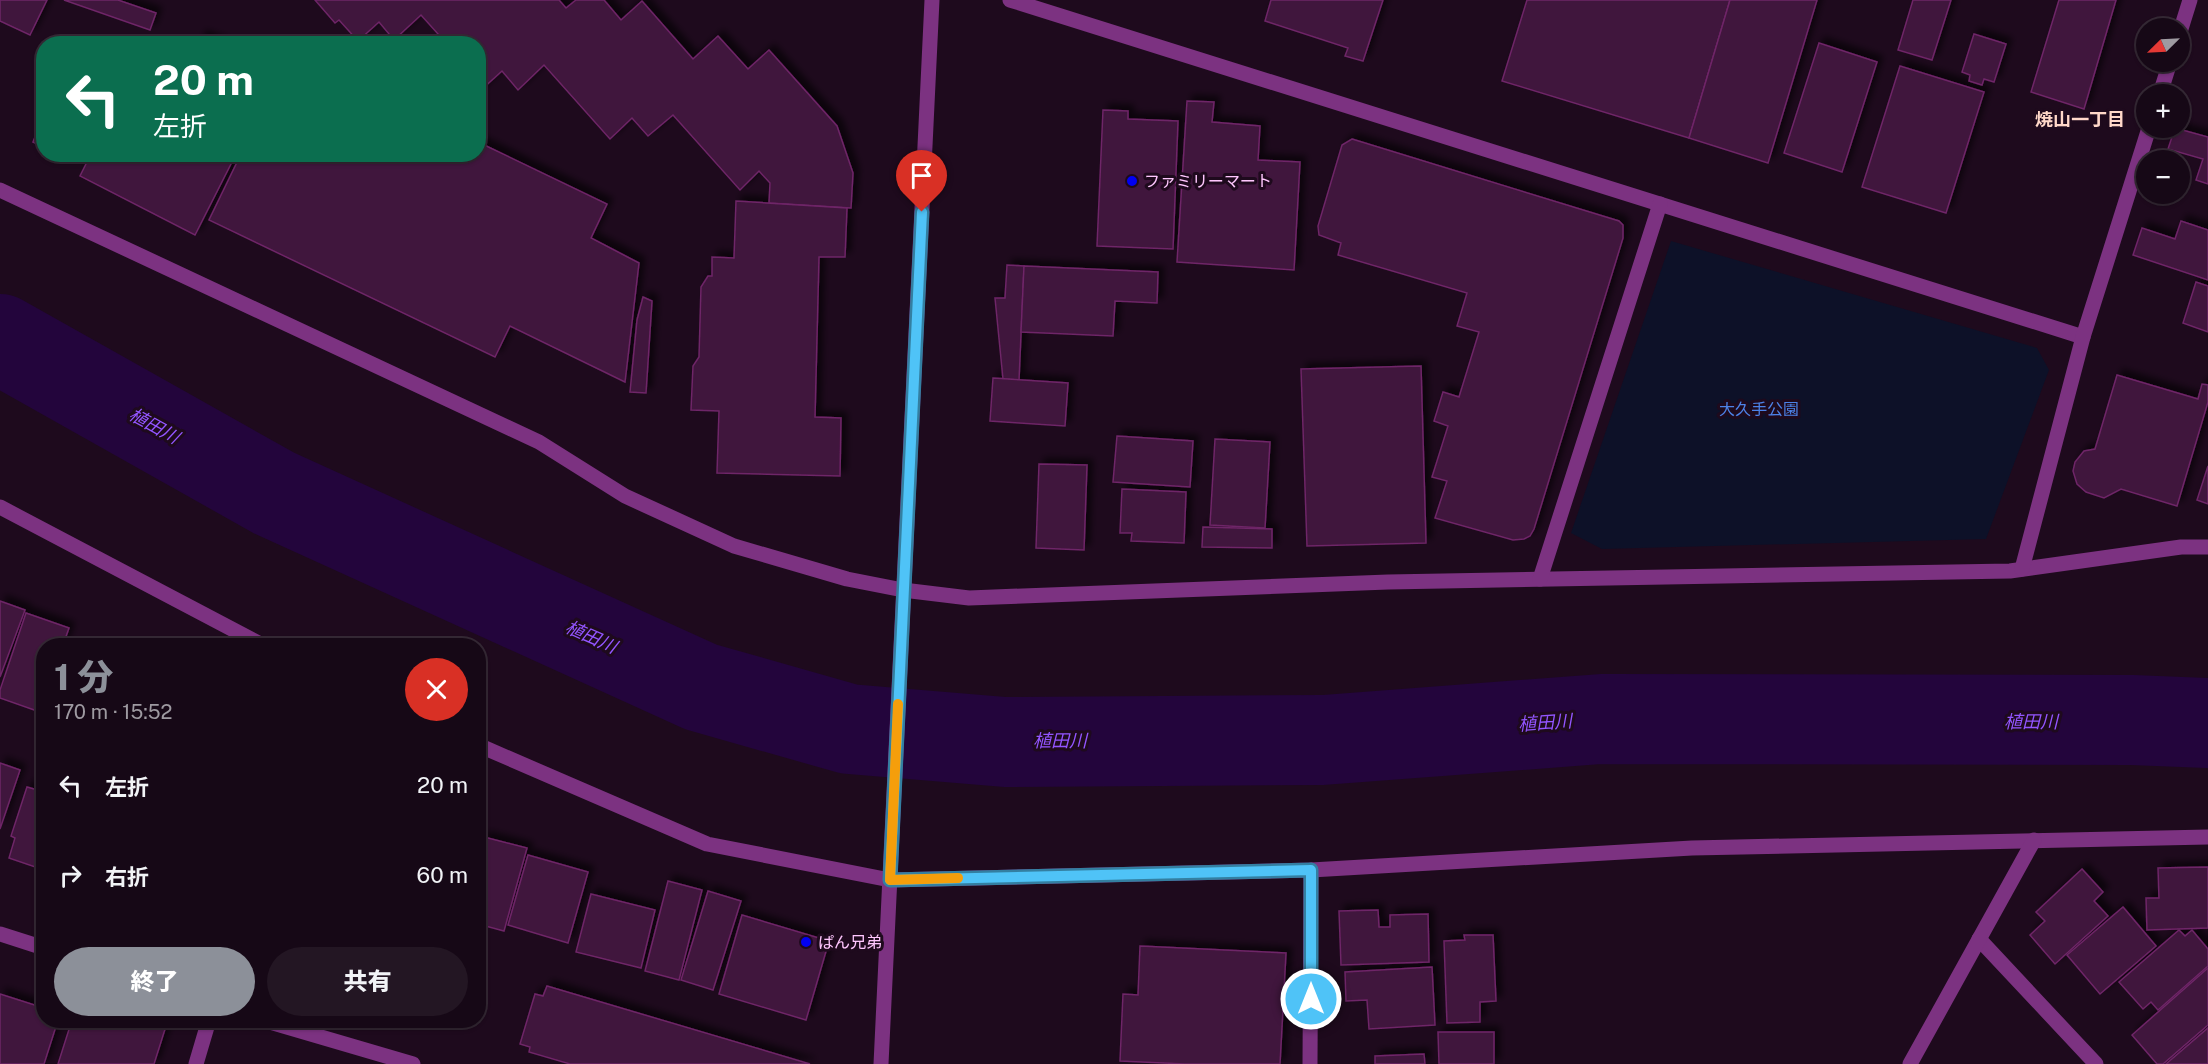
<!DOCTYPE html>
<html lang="ja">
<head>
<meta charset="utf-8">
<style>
	:root { --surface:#160816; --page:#231623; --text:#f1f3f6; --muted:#9e9aa1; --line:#352935; --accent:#8c9099 }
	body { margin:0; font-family:"Public Sans","Noto Sans JP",sans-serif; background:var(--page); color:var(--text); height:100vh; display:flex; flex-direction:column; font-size:22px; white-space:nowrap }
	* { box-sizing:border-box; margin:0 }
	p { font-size:20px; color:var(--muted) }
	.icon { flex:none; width:33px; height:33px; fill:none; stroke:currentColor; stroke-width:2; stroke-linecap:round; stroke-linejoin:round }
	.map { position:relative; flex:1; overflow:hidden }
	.panel { position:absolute; left:36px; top:638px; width:450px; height:390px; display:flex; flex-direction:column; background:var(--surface); border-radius:24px; box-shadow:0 2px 4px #0004,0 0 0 2px var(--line) }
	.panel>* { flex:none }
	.guide { position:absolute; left:36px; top:36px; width:450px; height:126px; border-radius:24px; box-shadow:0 2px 4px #0004,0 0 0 2px var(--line); background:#0b6e4f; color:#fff; overflow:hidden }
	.needle { width:39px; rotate:246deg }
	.tools { position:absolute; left:2136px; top:18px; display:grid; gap:12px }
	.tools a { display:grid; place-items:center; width:54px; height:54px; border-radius:50%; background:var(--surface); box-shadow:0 2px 4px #0004,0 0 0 2px var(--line); font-size:30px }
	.pin { position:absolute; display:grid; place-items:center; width:51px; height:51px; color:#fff; margin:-62px -26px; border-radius:50% 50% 50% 0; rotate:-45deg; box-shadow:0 0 6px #0007 }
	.pin .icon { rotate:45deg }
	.me { position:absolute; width:66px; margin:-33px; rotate:0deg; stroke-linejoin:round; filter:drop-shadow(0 0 4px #0008) }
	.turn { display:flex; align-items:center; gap:21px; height:126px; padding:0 18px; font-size:27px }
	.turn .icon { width:78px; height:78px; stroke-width:2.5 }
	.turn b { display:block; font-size:42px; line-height:51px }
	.round { display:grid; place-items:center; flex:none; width:63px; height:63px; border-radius:32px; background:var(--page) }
	.summary { display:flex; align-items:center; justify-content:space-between; height:102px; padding:0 18px }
	h1 { font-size:36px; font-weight:800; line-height:45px; color:var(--accent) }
	.button { display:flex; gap:12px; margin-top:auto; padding:12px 18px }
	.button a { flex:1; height:69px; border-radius:36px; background:var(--accent); color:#fff; font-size:24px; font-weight:800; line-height:69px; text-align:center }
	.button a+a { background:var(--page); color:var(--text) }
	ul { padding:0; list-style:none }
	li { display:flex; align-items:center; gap:18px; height:90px; padding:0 18px }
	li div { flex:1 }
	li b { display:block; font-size:22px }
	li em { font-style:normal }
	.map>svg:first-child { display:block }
</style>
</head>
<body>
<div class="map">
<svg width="2208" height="1064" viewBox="0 0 2208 1064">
	<defs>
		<filter id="shadow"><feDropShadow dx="5.5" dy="-5.5" stdDeviation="3" flood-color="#0009"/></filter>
	</defs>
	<rect width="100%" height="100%" fill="#1e0a1d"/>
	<!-- green -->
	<path fill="#0d1128" d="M 1671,241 L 2037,348 L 2049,370 L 1986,539 L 1602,549 L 1571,533 Z"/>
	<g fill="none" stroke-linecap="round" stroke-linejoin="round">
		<!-- river -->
		<path stroke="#23053c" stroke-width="90" d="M 0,339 L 274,493 L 701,687 L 849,729 L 1005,742 L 1323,740 L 1601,719 L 2132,720 L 2208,723"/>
	</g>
	<!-- building -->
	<g fill="#40153c" stroke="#6e2567" stroke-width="1.5" filter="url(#shadow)">
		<path d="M 0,0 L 47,0 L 30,35 L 0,21 Z"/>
		<path d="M 64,0 L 118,0 L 156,13 L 150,30 Z"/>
		<path d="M 315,0 L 559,0 L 566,8 L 576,0 L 604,0 L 621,20 L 642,1 L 693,59 L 718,36 L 748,69 L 769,50 L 837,126 L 853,173 L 851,208 L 769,203 L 770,183 L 759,171 L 740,190 L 673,115 L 648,136 L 632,118 L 610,139 L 544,65 L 518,90 L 502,71 L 481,90 L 478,88 L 478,44 L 447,44 L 421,15 L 394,40 L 379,22 L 358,41 L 339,20 L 335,23 Z"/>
		<path d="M 1271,0 L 1383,0 L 1363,61 L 1345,56 L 1348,48 L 1265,21 Z"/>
		<path d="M 1527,0 L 1730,0 L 1689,138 L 1502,81 Z"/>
		<path d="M 1730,0 L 1817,0 L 1768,163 L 1689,138 Z"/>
		<path d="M 1913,0 L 1951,0 L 1932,60 L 1898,50 Z"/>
		<path d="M 2059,0 L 2116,0 L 2084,109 L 2031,92 Z"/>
		<path d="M 1974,34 L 2006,44 L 1994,82 L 1984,79 L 1982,85 L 1969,81 L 1970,75 L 1962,72 Z"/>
		<path d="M 201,36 L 223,44 L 199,44 Z"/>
		<path d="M 1819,43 L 1877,62 L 1842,172 L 1784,153 Z"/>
		<path d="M 1900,66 L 1984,92 L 1946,213 L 1862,187 Z"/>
		<path d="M 1187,101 L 1214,102 L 1212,122 L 1260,126 L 1258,160 L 1300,162 L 1294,270 L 1177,262 Z"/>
		<path d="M 1103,110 L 1128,111 L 1128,119 L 1178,121 L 1173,249 L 1097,246 Z"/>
		<path d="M 2175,128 L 2208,137 L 2208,184 L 2196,180 L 2203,159 L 2168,149 Z"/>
		<path d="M 38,129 L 44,132 L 44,147 L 33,142 Z"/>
		<path d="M 1352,139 L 1619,221 L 1623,225 L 1623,238 L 1534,529 L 1530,536 L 1524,539 L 1513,540 L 1435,518 L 1447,481 L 1432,477 L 1448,426 L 1434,421 L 1443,392 L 1459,397 L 1479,332 L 1457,326 L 1467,293 L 1338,255 L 1341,243 L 1319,235 L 1318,226 L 1342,145 Z"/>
		<path d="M 478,142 L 607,204 L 591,238 L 639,263 L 625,382 L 510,326 L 495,357 L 209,220 L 241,154 L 478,154 Z"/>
		<path d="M 91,154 L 236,154 L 195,235 L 80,176 Z"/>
		<path d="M 736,201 L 847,208 L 845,257 L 819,257 L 815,417 L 841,418 L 840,476 L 717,473 L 719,411 L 691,410 L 693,366 L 699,357 L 701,287 L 708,276 L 712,276 L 712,257 L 734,258 Z"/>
		<path d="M 2181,221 L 2208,230 L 2208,280 L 2133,255 L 2142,228 L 2175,239 Z"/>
		<path d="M 1007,265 L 1024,266 L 1019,380 L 1003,379 L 995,298 L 1005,298 Z"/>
		<path d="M 1024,266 L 1158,272 L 1157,303 L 1115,301 L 1113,336 L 1021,332 Z"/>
		<path d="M 2196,282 L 2208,286 L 2208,332 L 2183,323 Z"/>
		<path d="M 643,297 L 652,301 L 646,393 L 630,392 L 637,320 Z"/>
		<path d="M 1421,366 L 1426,543 L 1307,546 L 1301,369 Z"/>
		<path d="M 2117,375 L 2198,399 L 2202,384 L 2208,385 L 2208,402 L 2177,506 L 2121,489 L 2104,498 L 2086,492 L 2077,484 L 2073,471 L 2075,462 L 2084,451 L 2095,449 Z"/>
		<path d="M 993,378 L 1068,383 L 1065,426 L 990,421 Z"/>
		<path d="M 1117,436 L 1193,441 L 1190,487 L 1113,482 Z"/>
		<path d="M 1215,439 L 1270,442 L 1265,528 L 1210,525 Z"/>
		<path d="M 1039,464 L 1087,465 L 1084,550 L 1036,548 Z"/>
		<path d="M 2208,466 L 2208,504 L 2197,500 Z"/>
		<path d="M 1122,489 L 1186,492 L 1184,543 L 1131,541 L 1132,533 L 1120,533 Z"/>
		<path d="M 1203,527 L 1272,529 L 1272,548 L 1202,547 Z"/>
		<path d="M 0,601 L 25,610 L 0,677 Z"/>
		<path d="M 26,613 L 69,628 L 63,645 L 44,645 L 44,703 L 40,712 L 0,698 L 0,690 Z"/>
		<path d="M 0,763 L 20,770 L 0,829 Z"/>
		<path d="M 44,784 L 44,870 L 9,858 L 15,838 L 11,836 L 27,787 L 41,791 Z"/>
		<path d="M 484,837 L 527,848 L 504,931 L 478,924 L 478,857 Z"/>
		<path d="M 528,855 L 588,872 L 568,943 L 508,925 Z"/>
		<path d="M 2208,867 L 2208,928 L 2147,930 L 2146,898 L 2159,898 L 2158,868 Z"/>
		<path d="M 2082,869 L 2103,892 L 2094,901 L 2108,916 L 2055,964 L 2030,935 L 2045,921 L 2036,912 Z"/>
		<path d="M 44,876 L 44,898 L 36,895 Z"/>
		<path d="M 668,881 L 702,890 L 679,980 L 645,971 Z"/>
		<path d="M 708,891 L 741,901 L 713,990 L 681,980 Z"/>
		<path d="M 591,894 L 655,910 L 641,968 L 576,952 Z"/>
		<path d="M 2123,907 L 2156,946 L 2100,994 L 2067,955 Z"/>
		<path d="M 1378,910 L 1379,927 L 1390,927 L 1390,915 L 1428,914 L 1429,962 L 1341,965 L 1339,911 Z"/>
		<path d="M 742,915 L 829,941 L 806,1020 L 719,994 Z"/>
		<path d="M 2179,930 L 2185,936 L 2192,930 L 2208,949 L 2208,966 L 2158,1010 L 2151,1002 L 2143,1009 L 2119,982 Z"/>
		<path d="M 1464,935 L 1493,935 L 1496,1001 L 1480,1002 L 1480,1022 L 1447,1023 L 1444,941 L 1465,940 Z"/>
		<path d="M 1140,946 L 1286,953 L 1280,1064 L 1185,1064 L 1120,1061 L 1123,994 L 1138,995 Z"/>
		<path d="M 1432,967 L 1435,1025 L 1369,1029 L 1367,1000 L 1346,1001 L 1345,972 Z"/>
		<path d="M 2208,968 L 2208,1025 L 2163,1064 L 2157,1064 L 2132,1035 Z"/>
		<path d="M 547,986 L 810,1064 L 570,1064 L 529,1052 L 530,1047 L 520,1044 L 535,994 L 543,996 Z"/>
		<path d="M 0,994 L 44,1008 L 44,1020 L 58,1020 L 44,1064 L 0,1064 Z"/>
		<path d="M 72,1020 L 148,1020 L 166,1026 L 154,1064 L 58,1064 Z"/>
		<path d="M 2208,1028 L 2208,1064 L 2166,1064 Z"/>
		<path d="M 1438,1032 L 1494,1032 L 1494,1064 L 1439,1064 Z"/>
		<path d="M 1424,1054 L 1425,1064 L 1375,1064 L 1375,1056 Z"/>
	</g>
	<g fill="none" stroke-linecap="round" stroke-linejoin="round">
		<!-- minor -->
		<g stroke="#7c3281" stroke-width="15">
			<path d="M 1010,0 L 2083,337"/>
			<path d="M 2180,32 L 2190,0"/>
			<path d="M 2160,94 L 2170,62"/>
			<path d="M 0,190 L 539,442 L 625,496 L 734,546 L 847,579 L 903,590 L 969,598 L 1388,582 L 2010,571 L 2181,547 L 2208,547"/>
			<path d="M 0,507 L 262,645"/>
			<path d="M 2022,569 L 2083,337 L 2149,128"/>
			<path d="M 1540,579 L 1660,204"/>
			<path d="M 478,745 L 707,844 L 890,880 L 1311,870 L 1692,848 L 2208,837"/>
			<path d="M 0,934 L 44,948"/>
			<path d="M 1979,939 L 2096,1064"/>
			<path d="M 263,1020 L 413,1064"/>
			<path d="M 196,1064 L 209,1020"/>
			<path d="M 881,1064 L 932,0"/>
			<path d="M 1310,1064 L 1311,870"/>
			<path d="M 1910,1064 L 2034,840"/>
		</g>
	</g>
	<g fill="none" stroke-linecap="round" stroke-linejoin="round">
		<!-- route casing -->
		<g stroke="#337fa1" stroke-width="15">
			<path id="route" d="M 922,212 L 890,880 L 1311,870 L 1311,999"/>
		</g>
		<!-- route -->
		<use href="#route" stroke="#4fc3f7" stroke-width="10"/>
		<!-- slow -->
		<path stroke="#f59e0b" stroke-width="10" d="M 898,704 L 890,880 L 958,878"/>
	</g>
	<!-- markers -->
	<g fill="#0100f2" stroke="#1e0a1d" stroke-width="2">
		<circle cx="1132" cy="181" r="6"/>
		<circle cx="806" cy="942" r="6"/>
	</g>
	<g text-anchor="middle" stroke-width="6" stroke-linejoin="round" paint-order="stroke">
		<!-- poi labels -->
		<g font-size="16" fill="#ffc7fe" stroke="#1e0a1d" text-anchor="start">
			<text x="1144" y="187">ファミリーマート</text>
			<text x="818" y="948">ぱん兄弟</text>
		</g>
		<!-- park labels -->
		<g font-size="16" fill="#4c82e7" stroke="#1e0a1d">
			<text x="1759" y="415">大久手公園</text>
		</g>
		<!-- neighbourhood labels -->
		<g font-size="18" font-weight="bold" fill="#ffd8c9" stroke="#1e0a1d">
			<text x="2080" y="126">焼山一丁目</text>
		</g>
		<!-- water labels -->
		<g font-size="18" font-style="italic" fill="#9355ff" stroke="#1e0a1d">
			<text transform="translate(154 426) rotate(29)" y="6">植田川</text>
			<text transform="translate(591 637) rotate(24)" y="6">植田川</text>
			<text x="2031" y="728">植田川</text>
			<text transform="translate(1545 723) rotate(-4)" y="6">植田川</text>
			<text x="1060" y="747">植田川</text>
		</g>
	</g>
</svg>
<div class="tools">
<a><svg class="needle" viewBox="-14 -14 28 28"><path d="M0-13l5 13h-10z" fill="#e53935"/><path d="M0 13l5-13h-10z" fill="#9e9aa1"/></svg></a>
<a>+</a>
<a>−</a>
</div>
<div class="pin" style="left:922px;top:212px;background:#d93025"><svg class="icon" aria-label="arrive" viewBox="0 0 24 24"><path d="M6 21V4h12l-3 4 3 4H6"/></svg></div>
<svg class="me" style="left:1311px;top:999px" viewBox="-20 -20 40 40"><circle r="17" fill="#4fc3f7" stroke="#fff" stroke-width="3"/><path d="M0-11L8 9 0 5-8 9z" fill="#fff"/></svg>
<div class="guide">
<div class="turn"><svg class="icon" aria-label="left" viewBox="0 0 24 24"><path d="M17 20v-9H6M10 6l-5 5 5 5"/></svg><div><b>20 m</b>左折</div></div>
</div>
<section class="panel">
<div class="summary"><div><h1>1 分</h1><p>170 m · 15:52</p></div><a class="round" style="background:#d93025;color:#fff"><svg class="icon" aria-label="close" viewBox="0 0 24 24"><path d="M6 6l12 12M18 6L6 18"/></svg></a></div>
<ul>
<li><svg class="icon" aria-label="left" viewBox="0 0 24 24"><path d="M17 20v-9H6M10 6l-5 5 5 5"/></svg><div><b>左折</b></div><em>20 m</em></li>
<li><svg class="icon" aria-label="right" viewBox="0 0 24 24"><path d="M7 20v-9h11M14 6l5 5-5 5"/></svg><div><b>右折</b></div><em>60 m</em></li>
</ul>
<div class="button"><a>終了</a><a>共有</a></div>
</section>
</div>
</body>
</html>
